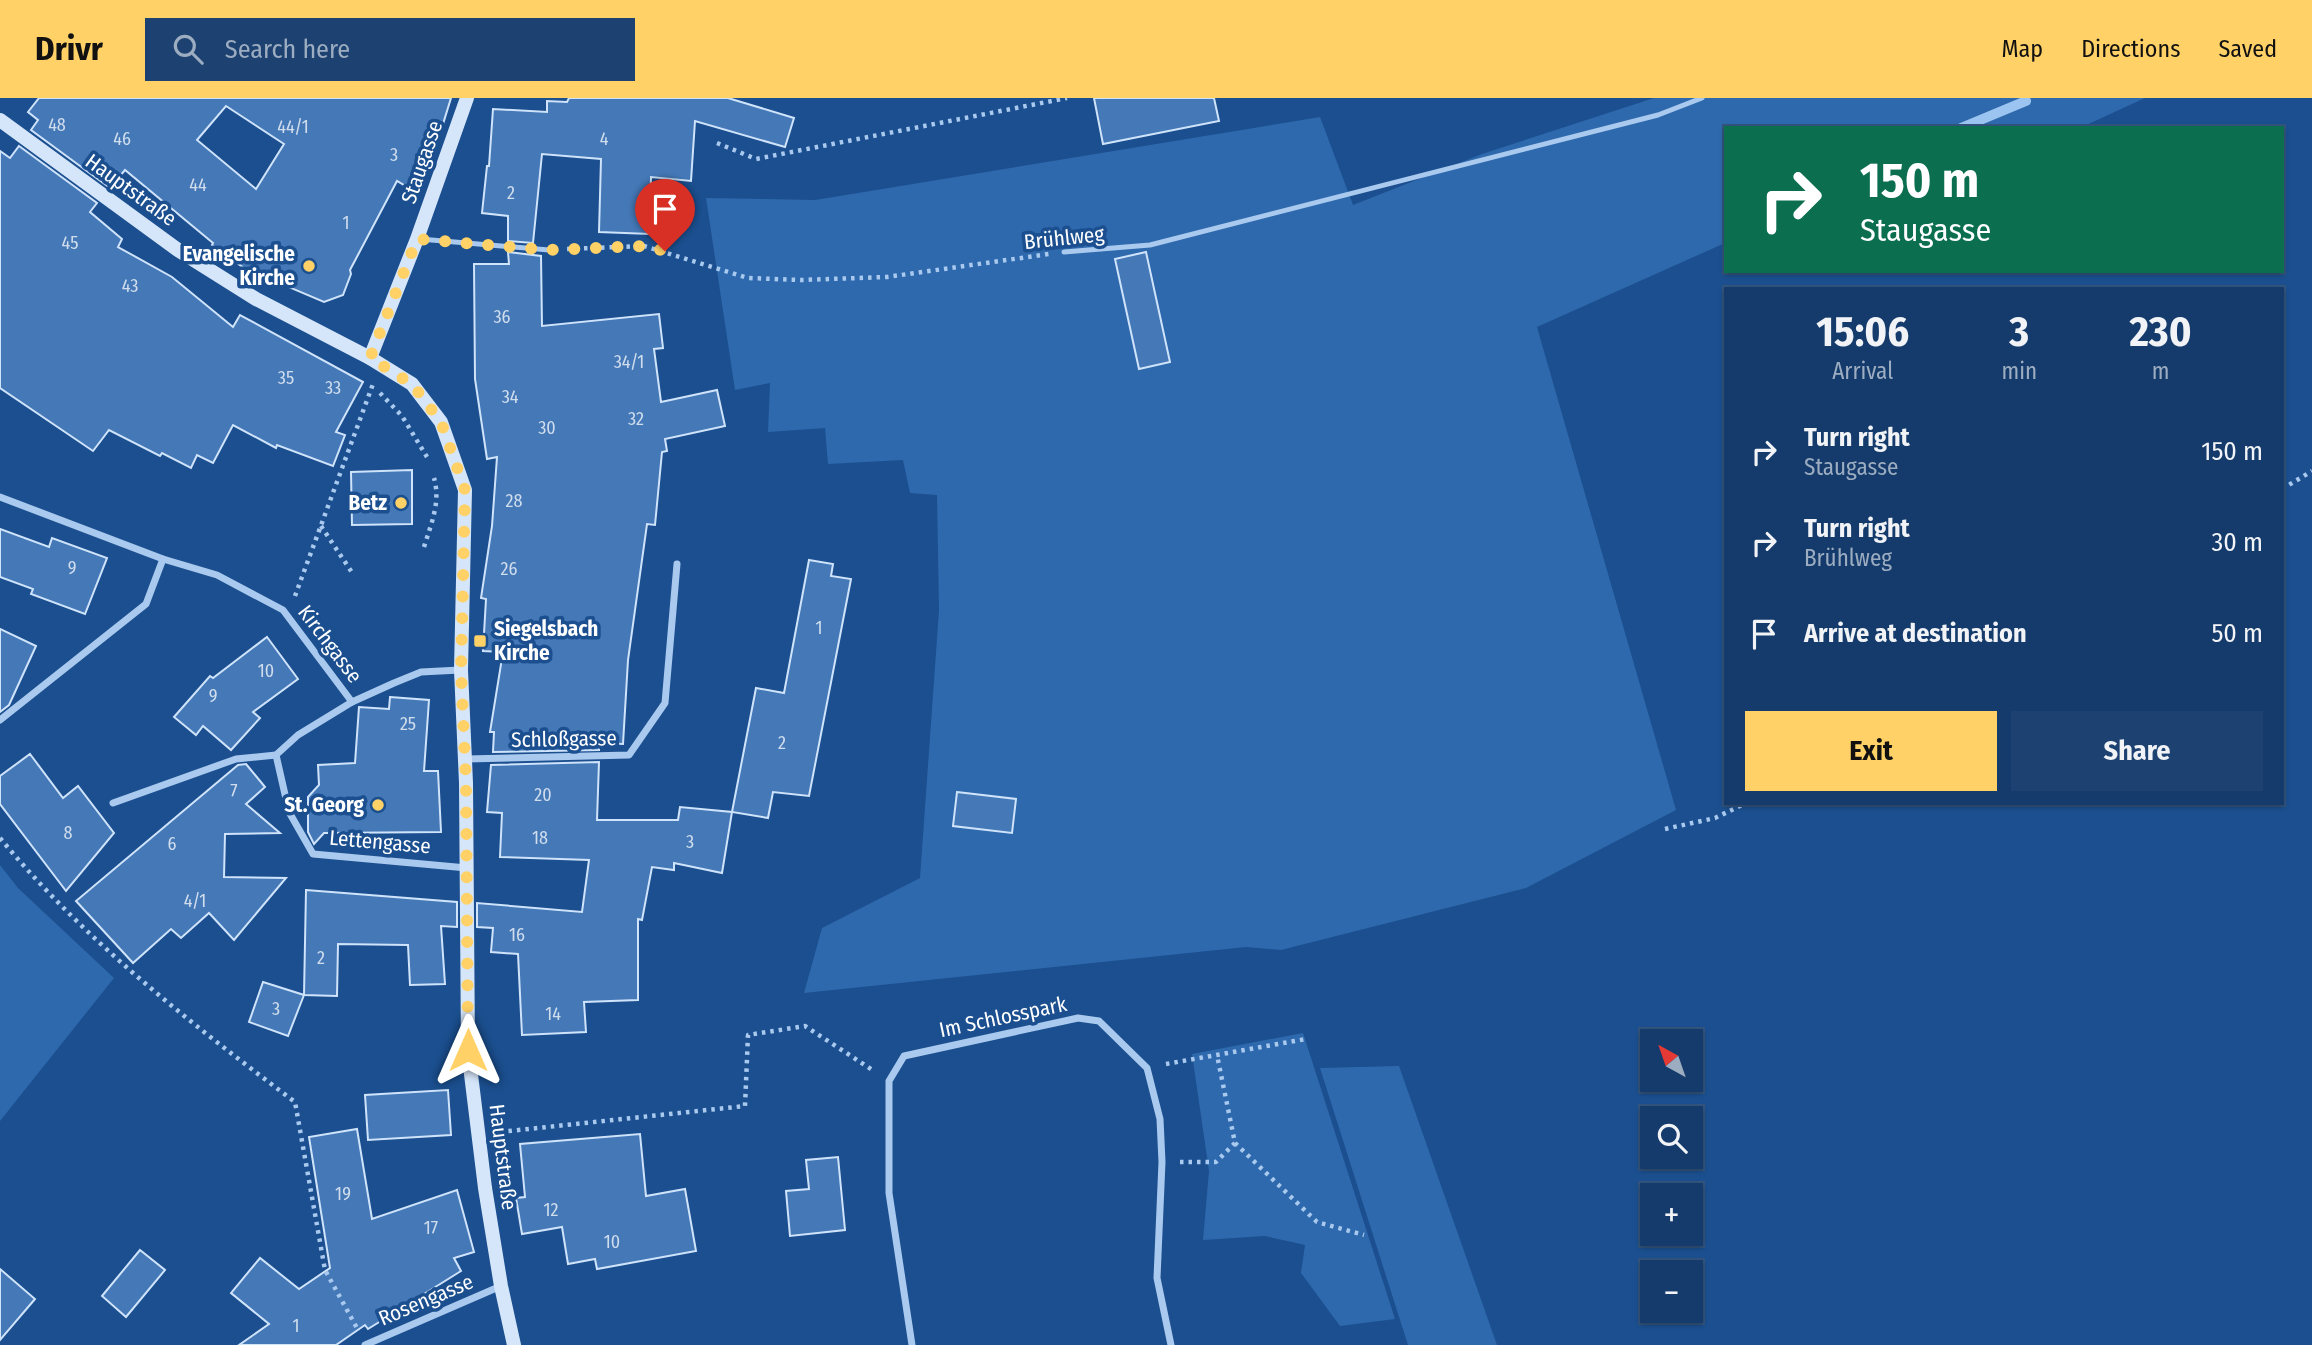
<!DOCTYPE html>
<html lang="en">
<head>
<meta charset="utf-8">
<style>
	:root { --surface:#143b6b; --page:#1d4271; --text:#f1f3f6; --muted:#9dadc1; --line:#33557e; --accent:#ffd166 }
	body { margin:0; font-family:"Fira Sans Condensed",sans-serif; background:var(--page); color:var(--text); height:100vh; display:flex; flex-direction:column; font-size:26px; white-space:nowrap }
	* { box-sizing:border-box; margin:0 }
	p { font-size:23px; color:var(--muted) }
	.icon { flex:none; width:38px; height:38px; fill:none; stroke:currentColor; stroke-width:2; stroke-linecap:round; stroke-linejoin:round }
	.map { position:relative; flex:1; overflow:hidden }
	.sheet { position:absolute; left:1724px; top:189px; width:560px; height:518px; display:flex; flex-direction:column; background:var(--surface); border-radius:0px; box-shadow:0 2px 5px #0004,0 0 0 2px var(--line) }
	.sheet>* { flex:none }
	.banner { position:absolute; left:1724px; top:28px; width:560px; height:147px; border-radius:0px; box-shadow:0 2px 5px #0004,0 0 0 2px var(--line); background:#0b6e4f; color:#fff; overflow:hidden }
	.needle { width:46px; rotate:320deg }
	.tools { position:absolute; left:1640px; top:931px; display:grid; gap:14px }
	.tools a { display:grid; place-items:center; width:63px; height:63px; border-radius:0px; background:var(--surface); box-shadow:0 2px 5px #0004,0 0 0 2px var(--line); font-size:35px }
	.pin { position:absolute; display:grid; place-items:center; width:60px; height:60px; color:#fff; margin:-72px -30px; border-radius:50% 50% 50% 0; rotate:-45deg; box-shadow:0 0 7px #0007 }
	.pin .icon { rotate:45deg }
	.me { position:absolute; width:77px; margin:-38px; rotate:0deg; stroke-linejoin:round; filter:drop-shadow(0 0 5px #0008) }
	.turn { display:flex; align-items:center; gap:24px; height:147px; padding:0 21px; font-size:32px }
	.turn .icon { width:91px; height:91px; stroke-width:2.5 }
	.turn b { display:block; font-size:49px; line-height:60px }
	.eta { display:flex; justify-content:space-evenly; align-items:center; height:119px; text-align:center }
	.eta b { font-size:42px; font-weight:700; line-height:49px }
	.button { display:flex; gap:14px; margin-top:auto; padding:14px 21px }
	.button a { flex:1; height:80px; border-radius:0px; background:var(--accent); color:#111; font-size:28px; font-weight:700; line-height:80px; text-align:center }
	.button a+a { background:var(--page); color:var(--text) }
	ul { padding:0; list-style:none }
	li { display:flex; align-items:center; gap:21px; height:91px; padding:0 21px }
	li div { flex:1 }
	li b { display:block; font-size:26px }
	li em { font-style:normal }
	header { display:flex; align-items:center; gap:42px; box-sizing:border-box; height:98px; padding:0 35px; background:var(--accent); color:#111 }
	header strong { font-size:33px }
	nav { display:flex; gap:38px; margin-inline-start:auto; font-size:24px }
	.search { width:490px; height:63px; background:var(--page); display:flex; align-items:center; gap:18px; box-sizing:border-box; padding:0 24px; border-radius:0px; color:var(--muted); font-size:26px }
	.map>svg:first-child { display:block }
</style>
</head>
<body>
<header>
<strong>Drivr</strong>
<div class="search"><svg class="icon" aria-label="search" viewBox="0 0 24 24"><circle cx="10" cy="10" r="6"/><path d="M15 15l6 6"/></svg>Search here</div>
<nav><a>Map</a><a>Directions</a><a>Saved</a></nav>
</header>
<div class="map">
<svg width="2312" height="1247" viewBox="0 0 2312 1247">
	<rect width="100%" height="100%" fill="#1b4f8f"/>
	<!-- green -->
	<g fill="#2e69ad">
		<path d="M 1654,0 L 2145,0 L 2080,30 L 1726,30 L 1725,145 L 1537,229 L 1676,712 L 1526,790 L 1281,852 L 1246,849 L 804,895 L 822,830 L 920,780 L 939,512 L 937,397 L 910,395 L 903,362 L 828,366 L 825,330 L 768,334 L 770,285 L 735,292 L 706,100 L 815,102 L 1320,19 L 1353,107 L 1482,56 Z"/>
		<path d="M 0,767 L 18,790 L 114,880 L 0,1023 Z"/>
		<path d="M 1303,935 L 1395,1221 L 1340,1228 L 1301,1175 L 1305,1147 L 1265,1138 L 1203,1142 L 1209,1073 L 1192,956 Z"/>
		<path d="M 1399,968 L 1497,1247 L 1408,1247 L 1320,970 Z"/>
	</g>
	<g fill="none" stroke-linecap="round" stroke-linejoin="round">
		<!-- stream -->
		<path stroke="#9cc4f0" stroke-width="10" d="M 1961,30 L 2026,3"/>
	</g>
	<!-- building -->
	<g fill="#4478b7" stroke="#cfe3fa" stroke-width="2" fill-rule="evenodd">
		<path d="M 39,0 L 451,0 L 443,26 L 409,90 L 397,83 L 350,172 L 351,176 L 343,197 L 324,204 L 244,170 L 212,147 L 213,145 L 125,72 L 110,90 L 31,32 L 38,22 L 28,14 ZM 226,8 L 284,46 L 256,91 L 197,42 Z"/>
		<path d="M 569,0 L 728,0 L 794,20 L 785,49 L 695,23 L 691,83 L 651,79 L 650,136 L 599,134 L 601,61 L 542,56 L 533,145 L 508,143 L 508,118 L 482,115 L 487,68 L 489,68 L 493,11 L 547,14 L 547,3 L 567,4 Z"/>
		<path d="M 1094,0 L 1214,0 L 1219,23 L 1103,46 Z"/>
		<path d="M 19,48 L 97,105 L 90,114 L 122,141 L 118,149 L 172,179 L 233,229 L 240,217 L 363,284 L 336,334 L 345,337 L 333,368 L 277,347 L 276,350 L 233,327 L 213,365 L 197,357 L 191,370 L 162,355 L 160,358 L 109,332 L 93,353 L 0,290 L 0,53 L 10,60 Z"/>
		<path d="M 508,154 L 541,158 L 542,228 L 659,216 L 663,250 L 654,251 L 661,304 L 717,292 L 725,328 L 665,341 L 667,353 L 662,354 L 655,427 L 647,426 L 628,562 L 623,646 L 599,645 L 599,652 L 493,654 L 494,634 L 490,634 L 503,554 L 483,553 L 486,501 L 481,500 L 492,428 L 497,359 L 487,361 L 475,281 L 474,166 L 509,166 Z"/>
		<path d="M 1146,154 L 1170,264 L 1139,271 L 1115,161 Z"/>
		<path d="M 412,372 L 412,426 L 352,427 L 351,374 Z"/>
		<path d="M 0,431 L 49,449 L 52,440 L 107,460 L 85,516 L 31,496 L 33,491 L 0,479 Z"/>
		<path d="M 809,462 L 833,466 L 831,478 L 851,481 L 809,698 L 773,694 L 768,720 L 732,714 L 756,590 L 784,595 Z"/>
		<path d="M 0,531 L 36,548 L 9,607 L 0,614 Z"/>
		<path d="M 267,539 L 298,581 L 253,614 L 260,620 L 231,652 L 203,628 L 196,637 L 174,619 L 210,578 L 213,580 Z"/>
		<path d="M 390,599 L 429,602 L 424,673 L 438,673 L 441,734 L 324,735 L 314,746 L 308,734 L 308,699 L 319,687 L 318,667 L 355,665 L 359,609 L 389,611 Z"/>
		<path d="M 30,656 L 63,700 L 78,688 L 114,735 L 66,793 L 0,706 L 0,678 Z"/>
		<path d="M 599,664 L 597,722 L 678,722 L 680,709 L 732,714 L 722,775 L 674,765 L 674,772 L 652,769 L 642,822 L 638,821 L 638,902 L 584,904 L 586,934 L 522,937 L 518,856 L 491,854 L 493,830 L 477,829 L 477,805 L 582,814 L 589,762 L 500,759 L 502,715 L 487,714 L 491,667 Z"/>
		<path d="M 246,666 L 265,689 L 246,706 L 280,735 L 225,736 L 224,779 L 286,780 L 234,842 L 209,815 L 181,840 L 171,831 L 133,865 L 76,803 L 238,667 Z"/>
		<path d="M 957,694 L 1016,701 L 1012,735 L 953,728 Z"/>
		<path d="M 306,792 L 457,804 L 457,829 L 441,828 L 445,886 L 410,887 L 408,847 L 338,846 L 337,898 L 304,897 Z"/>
		<path d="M 263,884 L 304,897 L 288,938 L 249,924 Z"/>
		<path d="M 448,992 L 451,1037 L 368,1042 L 365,997 Z"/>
		<path d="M 357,1031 L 372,1121 L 457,1092 L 474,1154 L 454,1160 L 461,1173 L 368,1231 L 365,1227 L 336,1247 L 239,1247 L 269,1226 L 231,1195 L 260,1160 L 299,1191 L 330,1170 L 309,1039 Z"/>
		<path d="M 640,1036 L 646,1098 L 685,1091 L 696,1153 L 597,1171 L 595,1161 L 568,1166 L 562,1129 L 522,1136 L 516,1100 L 525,1099 L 520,1046 Z"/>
		<path d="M 838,1059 L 845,1132 L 790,1138 L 786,1093 L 809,1091 L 806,1062 Z"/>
		<path d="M 140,1152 L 165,1172 L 126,1219 L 102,1198 Z"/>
		<path d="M 0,1171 L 35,1201 L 0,1242 Z"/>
	</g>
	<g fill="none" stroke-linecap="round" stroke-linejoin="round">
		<!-- path -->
		<g stroke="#a9c9ee" stroke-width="4.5" stroke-dasharray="3.5 5" stroke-linecap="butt">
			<path d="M 717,45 L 756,61 L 1067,0"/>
			<path d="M 567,151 L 644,148 L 748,180 L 801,182 L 887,179 L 1049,156"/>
			<path d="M 380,295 L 402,318 L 427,359"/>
			<path d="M 2282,391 L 2312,373"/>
			<path d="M 321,428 L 353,476"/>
			<path d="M 424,449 C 431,426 441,404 434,380"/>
			<path d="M 295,498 L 373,286"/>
			<path d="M 1665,731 L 1715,720 L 1746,705"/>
			<path d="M 0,740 C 85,843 189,924 295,1004 L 325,1172 L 358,1232"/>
			<path d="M 1166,966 L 1306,941"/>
			<path d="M 500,1034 L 745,1008 L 748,937 L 805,928 L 874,973"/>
			<path d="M 1235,1045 L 1317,1124 L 1364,1137"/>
			<path d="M 1180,1064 L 1216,1064 L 1235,1045 L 1217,957"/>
		</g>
		<!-- lane -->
		<g stroke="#a9c9ee" stroke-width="5">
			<path d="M 420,141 L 549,152"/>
			<path d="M 1064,154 L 1150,147 L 1658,17 L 1702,0"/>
		</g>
		<!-- street -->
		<g stroke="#a9c9ee" stroke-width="7">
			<path d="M 0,399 L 163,461 L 217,477 L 283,512 L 352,604"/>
			<path d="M 460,572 L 421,574 L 394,585 L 352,604 L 298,637 L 276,657 L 289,714 L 313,756 L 467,770"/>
			<path d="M 0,622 L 146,506 L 163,461"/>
			<path d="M 466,661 L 629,657 L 665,605 L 677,466"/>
			<path d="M 113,705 L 236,661 L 276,657"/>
			<path d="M 365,1247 L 501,1188"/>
			<path d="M 912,1247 L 889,1095 L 889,983 L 904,958 L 1078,920 L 1099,923 L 1147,970 L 1160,1021 L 1162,1064 L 1157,1180 L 1171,1247"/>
		</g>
		<!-- secondary -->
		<g stroke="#d6e6fa" stroke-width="14">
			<path d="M 0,22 L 178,152 L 256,201 L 370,260 L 412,286 L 441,324 L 465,392 L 461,572 L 466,685 L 468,952 L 485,1090 L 501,1188 L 514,1247"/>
			<path d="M 370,260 L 417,141 L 467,0"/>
		</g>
	</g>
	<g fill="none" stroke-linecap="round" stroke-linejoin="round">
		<!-- route -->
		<path stroke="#ffd166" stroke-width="12" stroke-dasharray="0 21.6" d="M 468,952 L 466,685 L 461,572 L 465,392 L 441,324 L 412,286 L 370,260 L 417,141 L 549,152 L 644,148 L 665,153"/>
	</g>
	<!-- markers -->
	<g fill="#ffd166" stroke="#1b4f8f" stroke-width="2.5">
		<circle cx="309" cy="168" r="7"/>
		<circle cx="401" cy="405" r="7"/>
		<rect x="473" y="536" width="14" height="14" rx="3.5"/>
		<circle cx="378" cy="707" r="7"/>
	</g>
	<g text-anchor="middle" stroke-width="7" stroke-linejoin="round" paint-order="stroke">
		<!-- number labels -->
		<g font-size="18" fill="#d0dded">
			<text x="57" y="33">48</text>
			<text x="293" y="35">44/1</text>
			<text x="122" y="47">46</text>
			<text x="604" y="47">4</text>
			<text x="394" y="63">3</text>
			<text x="198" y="93">44</text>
			<text x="511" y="101">2</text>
			<text x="346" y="131">1</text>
			<text x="70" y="151">45</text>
			<text x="130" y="194">43</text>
			<text x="502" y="225">36</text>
			<text x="629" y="270">34/1</text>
			<text x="286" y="286">35</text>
			<text x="333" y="296">33</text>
			<text x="510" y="305">34</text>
			<text x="636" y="327">32</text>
			<text x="547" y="336">30</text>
			<text x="514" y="409">28</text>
			<text x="72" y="476">9</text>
			<text x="509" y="477">26</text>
			<text x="819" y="536">1</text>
			<text x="266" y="579">10</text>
			<text x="213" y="604">9</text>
			<text x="408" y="632">25</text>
			<text x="782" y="651">2</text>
			<text x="234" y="699">7</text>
			<text x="543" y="703">20</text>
			<text x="68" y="741">8</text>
			<text x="540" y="746">18</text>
			<text x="690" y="750">3</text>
			<text x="172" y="752">6</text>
			<text x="195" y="809">4/1</text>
			<text x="517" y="843">16</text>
			<text x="321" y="866">2</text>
			<text x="276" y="917">3</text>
			<text x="553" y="922">14</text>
			<text x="343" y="1102">19</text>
			<text x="551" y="1118">12</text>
			<text x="431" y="1136">17</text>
			<text x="612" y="1150">10</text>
			<text x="296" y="1234">1</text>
		</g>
		<!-- street labels -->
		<g font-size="21" fill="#fff" stroke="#1b4f8f">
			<text transform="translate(422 64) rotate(-71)" y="7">Staugasse</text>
			<text transform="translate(131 92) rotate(36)" y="7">Hauptstraße</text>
			<text transform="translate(1064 140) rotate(-6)" y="7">Brühlweg</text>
			<text transform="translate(330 546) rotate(53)" y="7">Kirchgasse</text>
			<text transform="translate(564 641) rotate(-1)" y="7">Schloßgasse</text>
			<text transform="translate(380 744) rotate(5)" y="7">Lettengasse</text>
			<text transform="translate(1003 919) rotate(-12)" y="7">Im Schlosspark</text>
			<text transform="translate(503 1059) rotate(83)" y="7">Hauptstraße</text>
			<text transform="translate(426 1202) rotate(-23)" y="7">Rosengasse</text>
		</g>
		<!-- poi labels -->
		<g font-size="21" font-weight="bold" fill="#fff" stroke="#1b4f8f" text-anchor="end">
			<text x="295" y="163">Evangelische<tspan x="295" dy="24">Kirche</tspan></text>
			<text x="387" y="412">Betz</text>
			<text x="494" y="538" text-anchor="start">Siegelsbach<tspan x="494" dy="24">Kirche</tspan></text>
			<text x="364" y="714">St. Georg</text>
		</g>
	</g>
</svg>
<div class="tools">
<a><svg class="needle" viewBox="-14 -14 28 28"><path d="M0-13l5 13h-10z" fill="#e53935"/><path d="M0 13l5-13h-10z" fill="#9dadc1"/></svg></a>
<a><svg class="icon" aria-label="search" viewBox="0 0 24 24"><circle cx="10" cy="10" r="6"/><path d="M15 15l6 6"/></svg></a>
<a>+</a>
<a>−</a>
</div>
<div class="pin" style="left:665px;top:153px;background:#d93025"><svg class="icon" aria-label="arrive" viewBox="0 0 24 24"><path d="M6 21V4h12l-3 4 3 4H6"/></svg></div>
<svg class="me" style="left:468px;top:952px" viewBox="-20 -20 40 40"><path d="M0-17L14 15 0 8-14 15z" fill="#ffd166" stroke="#fff" stroke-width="4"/></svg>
<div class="banner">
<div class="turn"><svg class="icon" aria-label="right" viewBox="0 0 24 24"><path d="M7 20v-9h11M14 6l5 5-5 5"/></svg><div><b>150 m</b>Staugasse</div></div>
</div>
<section class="sheet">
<div class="eta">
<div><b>15:06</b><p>Arrival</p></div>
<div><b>3</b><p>min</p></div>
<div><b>230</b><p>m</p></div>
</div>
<ul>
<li><svg class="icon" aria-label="right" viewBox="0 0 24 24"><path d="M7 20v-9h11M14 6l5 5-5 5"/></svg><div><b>Turn right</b><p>Staugasse</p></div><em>150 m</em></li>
<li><svg class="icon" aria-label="right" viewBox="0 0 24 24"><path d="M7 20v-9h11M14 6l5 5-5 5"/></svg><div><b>Turn right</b><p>Brühlweg</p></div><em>30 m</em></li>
<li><svg class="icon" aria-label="arrive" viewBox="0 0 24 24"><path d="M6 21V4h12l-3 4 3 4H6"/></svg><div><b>Arrive at destination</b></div><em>50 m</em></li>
</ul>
<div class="button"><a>Exit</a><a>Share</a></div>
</section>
</div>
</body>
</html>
